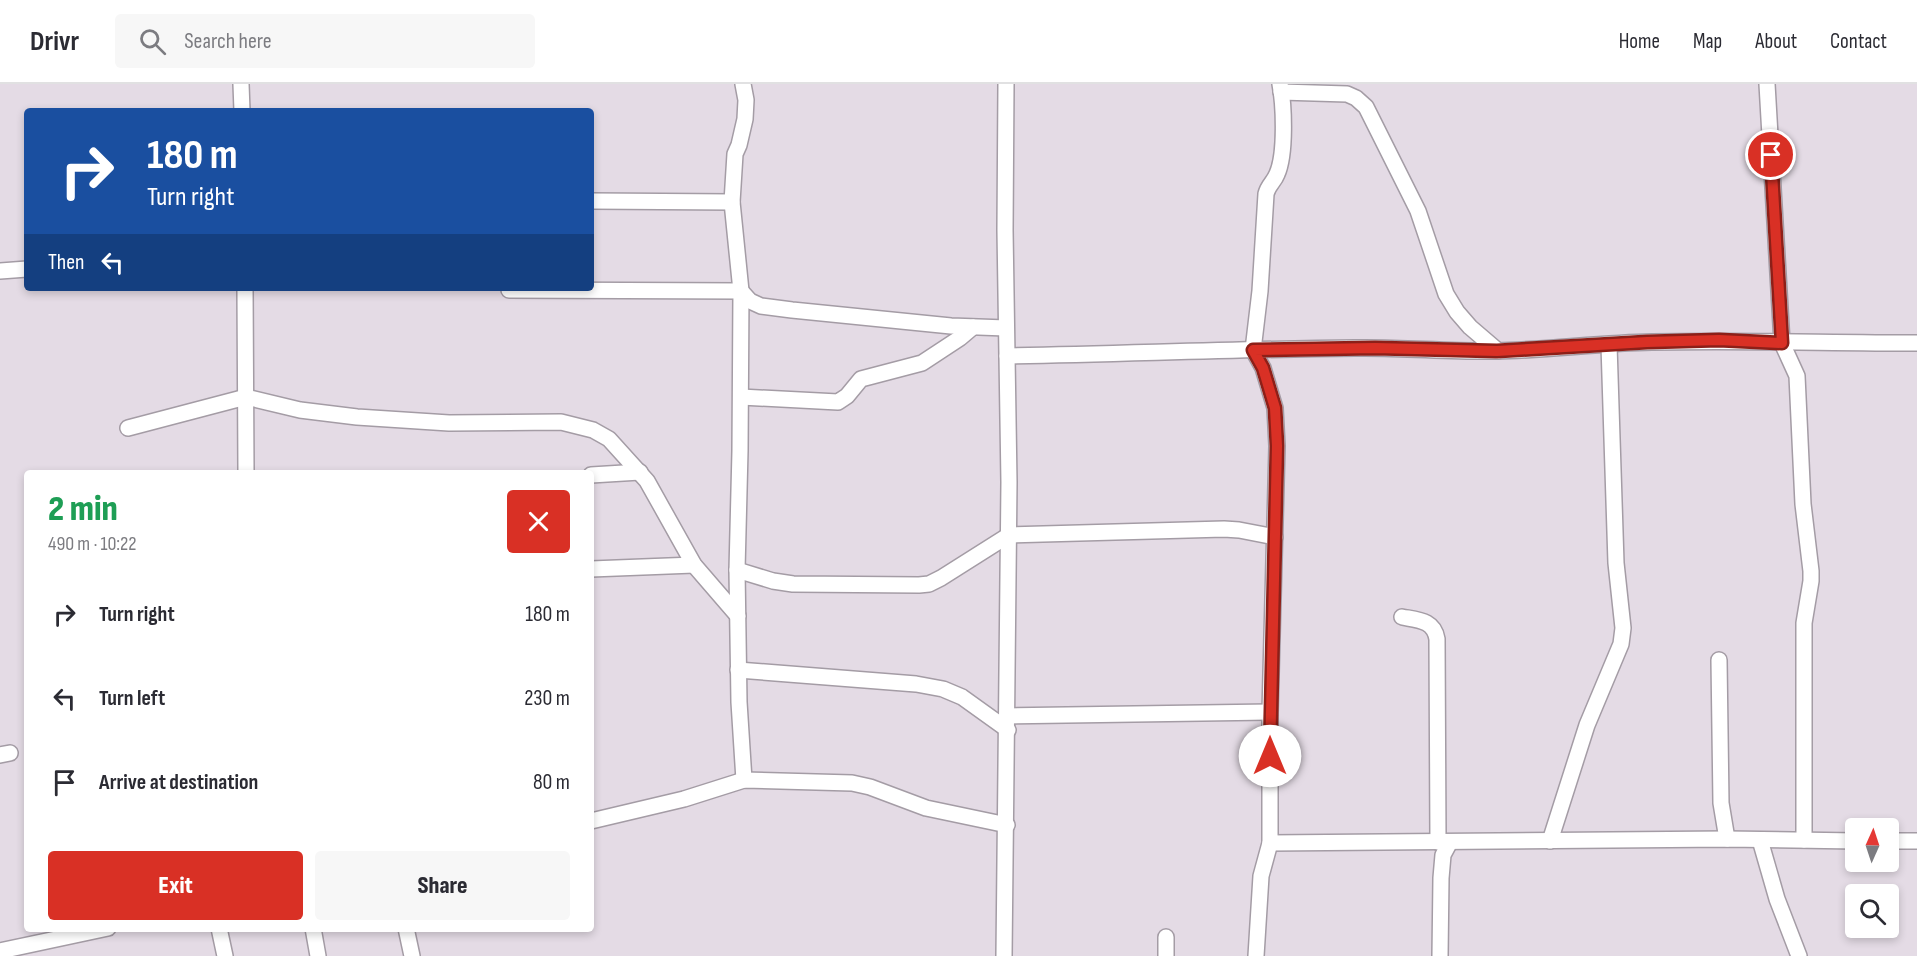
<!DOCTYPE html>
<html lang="en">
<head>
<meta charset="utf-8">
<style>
	:root { --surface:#fff; --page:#f7f7f7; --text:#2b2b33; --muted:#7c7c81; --line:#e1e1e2; --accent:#d93025 }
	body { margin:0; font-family:"Sofia Sans Condensed",sans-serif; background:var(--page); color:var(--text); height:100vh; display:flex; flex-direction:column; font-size:22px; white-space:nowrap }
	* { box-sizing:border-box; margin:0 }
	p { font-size:20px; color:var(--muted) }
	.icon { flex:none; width:33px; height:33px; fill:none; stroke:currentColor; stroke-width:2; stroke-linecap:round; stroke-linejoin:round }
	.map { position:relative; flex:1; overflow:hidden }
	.sheet { position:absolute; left:24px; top:386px; width:570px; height:462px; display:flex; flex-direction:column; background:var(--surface); border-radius:6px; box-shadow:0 3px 9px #0003 }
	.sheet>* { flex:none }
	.top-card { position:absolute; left:24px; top:24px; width:570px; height:183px; border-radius:6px; box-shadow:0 3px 9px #0003; background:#1a4fa0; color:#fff; overflow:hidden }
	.needle { width:39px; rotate:3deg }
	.buttons { position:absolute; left:1845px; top:734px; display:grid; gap:12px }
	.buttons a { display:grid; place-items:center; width:54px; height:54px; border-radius:6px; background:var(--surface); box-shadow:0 3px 9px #0003; font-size:30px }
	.pin { position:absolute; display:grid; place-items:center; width:51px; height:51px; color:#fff; margin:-26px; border:3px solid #fff; border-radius:50%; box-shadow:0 2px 6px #0007 }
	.me { position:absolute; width:66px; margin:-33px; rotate:0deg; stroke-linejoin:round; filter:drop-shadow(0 0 4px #0008) }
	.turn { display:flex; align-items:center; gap:21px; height:126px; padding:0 24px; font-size:27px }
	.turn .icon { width:78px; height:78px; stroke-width:2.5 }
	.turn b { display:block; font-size:42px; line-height:51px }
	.then { display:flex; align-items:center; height:57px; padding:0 24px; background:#0003; gap:12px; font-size:22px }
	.round { display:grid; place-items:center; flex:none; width:63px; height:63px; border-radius:6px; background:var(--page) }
	.head { display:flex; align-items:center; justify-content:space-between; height:102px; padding:0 24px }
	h1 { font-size:36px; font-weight:800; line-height:45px; color:#1e9e55 }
	.primary-button { display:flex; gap:12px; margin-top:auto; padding:12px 24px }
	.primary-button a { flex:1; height:69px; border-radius:6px; background:var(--accent); color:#fff; font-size:24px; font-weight:800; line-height:69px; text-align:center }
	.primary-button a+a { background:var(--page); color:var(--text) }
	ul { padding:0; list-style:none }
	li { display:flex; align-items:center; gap:18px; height:84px; padding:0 24px }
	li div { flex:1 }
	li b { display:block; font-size:22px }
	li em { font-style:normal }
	header { display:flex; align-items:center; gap:36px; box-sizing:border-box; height:84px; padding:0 30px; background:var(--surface); border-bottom:2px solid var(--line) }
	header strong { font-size:28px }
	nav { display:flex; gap:33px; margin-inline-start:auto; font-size:21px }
	.search { width:420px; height:54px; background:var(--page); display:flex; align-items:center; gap:15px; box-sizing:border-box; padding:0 21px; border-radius:6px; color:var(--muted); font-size:22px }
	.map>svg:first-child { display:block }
</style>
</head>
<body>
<header>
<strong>Drivr</strong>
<div class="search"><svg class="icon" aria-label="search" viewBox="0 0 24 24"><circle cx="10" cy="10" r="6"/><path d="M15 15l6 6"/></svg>Search here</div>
<nav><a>Home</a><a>Map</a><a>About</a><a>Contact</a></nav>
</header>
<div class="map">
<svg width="1917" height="872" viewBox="0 0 1917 872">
	<rect width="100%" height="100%" fill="#e4dbe5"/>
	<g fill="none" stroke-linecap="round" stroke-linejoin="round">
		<!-- street casing -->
		<g stroke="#a49ca5" stroke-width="18">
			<g id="street">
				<path d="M 241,0 L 242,27"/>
				<path d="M 743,0 L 746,16 L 745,35 L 739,61 L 735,70 L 732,118 L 741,207 L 740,367 L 737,486 L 739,618 L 744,696"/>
				<path d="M 1280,0 C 1284,21 1286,70 1277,90 C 1274,98 1268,101 1266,110 L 1260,207 L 1253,266 L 1263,284 L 1275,324 L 1277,362 L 1270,628 L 1270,759 L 1727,755 L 1856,757"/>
				<path d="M 1767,0 L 1782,259 L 1797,292 L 1803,420 L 1811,487 L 1811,497 L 1804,539 L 1804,756"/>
				<path d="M 1281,8 L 1347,10 L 1356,14 L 1366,23 L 1418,127 L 1446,210 L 1457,228 L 1470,243 L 1498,267"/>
				<path d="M 591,117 L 732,118"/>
				<path d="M 0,187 L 27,185"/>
				<path d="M 245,204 L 246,388"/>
				<path d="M 509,206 L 741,207 L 750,217 L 761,222 L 792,226 L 951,242 L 1006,244"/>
				<path d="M 1007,272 C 1123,270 1239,265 1355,264 C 1402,263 1449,268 1496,267 C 1548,266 1600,259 1652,258 C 1740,256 1829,259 1917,259"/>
				<path d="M 741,313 L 838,318 L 847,312 L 861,295 L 922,279 L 960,254 L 973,243"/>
				<path d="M 128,344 L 246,313 L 300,326 L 357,333 L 449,339 L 561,338 L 593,346 L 609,355 L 647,397 L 694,481 L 738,532"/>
				<path d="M 591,391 L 640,388"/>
				<path d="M 591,485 L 694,481"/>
				<path d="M 737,486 L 773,497 L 793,500 L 919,501 L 929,500 L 941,494 L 1009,451 L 1224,445 L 1239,446 L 1275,453"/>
				<path d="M 1402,533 C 1418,536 1434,536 1437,555 L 1438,758"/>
				<path d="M 1719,576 L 1721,719 L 1727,755"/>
				<path d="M 738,586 L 916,600 L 943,605 L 962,613 L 1008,646"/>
				<path d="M 1007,632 L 1270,628"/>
				<path d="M 0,671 L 10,669"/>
				<path d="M 591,737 L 684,715 L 744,696 L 852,699 L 870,703 L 926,724 L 1007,741"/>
				<path d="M 1760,756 L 1777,815 L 1799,872"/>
				<path d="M 1550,757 L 1587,641 L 1621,560 L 1623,544 L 1616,479 L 1609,261"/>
				<path d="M 1888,757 L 1917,757"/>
				<path d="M 219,844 L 225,872"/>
				<path d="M 313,844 L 318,872"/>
				<path d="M 406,844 L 412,872"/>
				<path d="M 0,867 L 108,844"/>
				<path d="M 1004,872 L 1009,398 L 1005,146 L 1006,0"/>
				<path d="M 1166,872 L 1166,853"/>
				<path d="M 1256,872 L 1261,792 L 1270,759"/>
				<path d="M 1440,872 L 1441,794 L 1443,771 L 1450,758"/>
			</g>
		</g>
		<!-- street -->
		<use href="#street" stroke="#fff" stroke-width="15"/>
	</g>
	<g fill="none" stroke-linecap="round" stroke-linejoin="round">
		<!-- route casing -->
		<g stroke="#8d1f18" stroke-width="15">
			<path id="route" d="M 1270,672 L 1277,362 L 1275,324 L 1263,284 L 1253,266 L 1375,264 L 1497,267 L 1647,258 L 1719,256 L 1782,259 L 1771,71"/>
		</g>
		<!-- route -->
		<use href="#route" stroke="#d93025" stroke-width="10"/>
	</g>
</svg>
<div class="buttons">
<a><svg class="needle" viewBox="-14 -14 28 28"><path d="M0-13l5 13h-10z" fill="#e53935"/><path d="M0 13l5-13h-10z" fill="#7c7c81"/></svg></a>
<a><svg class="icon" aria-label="search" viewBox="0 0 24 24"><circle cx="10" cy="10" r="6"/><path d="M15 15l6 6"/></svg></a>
</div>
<div class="pin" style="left:1771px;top:71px;background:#d93025"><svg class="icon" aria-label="arrive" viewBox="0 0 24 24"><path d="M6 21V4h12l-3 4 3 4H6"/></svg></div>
<svg class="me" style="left:1270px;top:672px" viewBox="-20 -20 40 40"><circle r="19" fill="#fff"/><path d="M0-13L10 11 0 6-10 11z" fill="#d93025"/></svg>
<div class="top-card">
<div class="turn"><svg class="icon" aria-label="right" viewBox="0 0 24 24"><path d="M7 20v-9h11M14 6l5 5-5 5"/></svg><div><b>180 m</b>Turn right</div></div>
<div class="then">Then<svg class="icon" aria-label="left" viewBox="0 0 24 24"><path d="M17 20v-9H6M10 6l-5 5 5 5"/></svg></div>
</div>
<section class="sheet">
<div class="head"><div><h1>2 min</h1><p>490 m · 10:22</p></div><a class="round" style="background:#d93025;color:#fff"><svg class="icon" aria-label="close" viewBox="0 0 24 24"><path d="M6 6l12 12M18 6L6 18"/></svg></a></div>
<ul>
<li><svg class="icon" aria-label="right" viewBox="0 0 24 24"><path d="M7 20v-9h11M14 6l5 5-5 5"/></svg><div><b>Turn right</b></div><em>180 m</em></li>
<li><svg class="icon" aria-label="left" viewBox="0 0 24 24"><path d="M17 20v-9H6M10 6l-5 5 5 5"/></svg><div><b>Turn left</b></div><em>230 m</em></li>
<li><svg class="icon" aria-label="arrive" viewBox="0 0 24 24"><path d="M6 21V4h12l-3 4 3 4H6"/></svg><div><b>Arrive at destination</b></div><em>80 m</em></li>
</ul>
<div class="primary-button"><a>Exit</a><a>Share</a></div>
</section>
</div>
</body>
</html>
